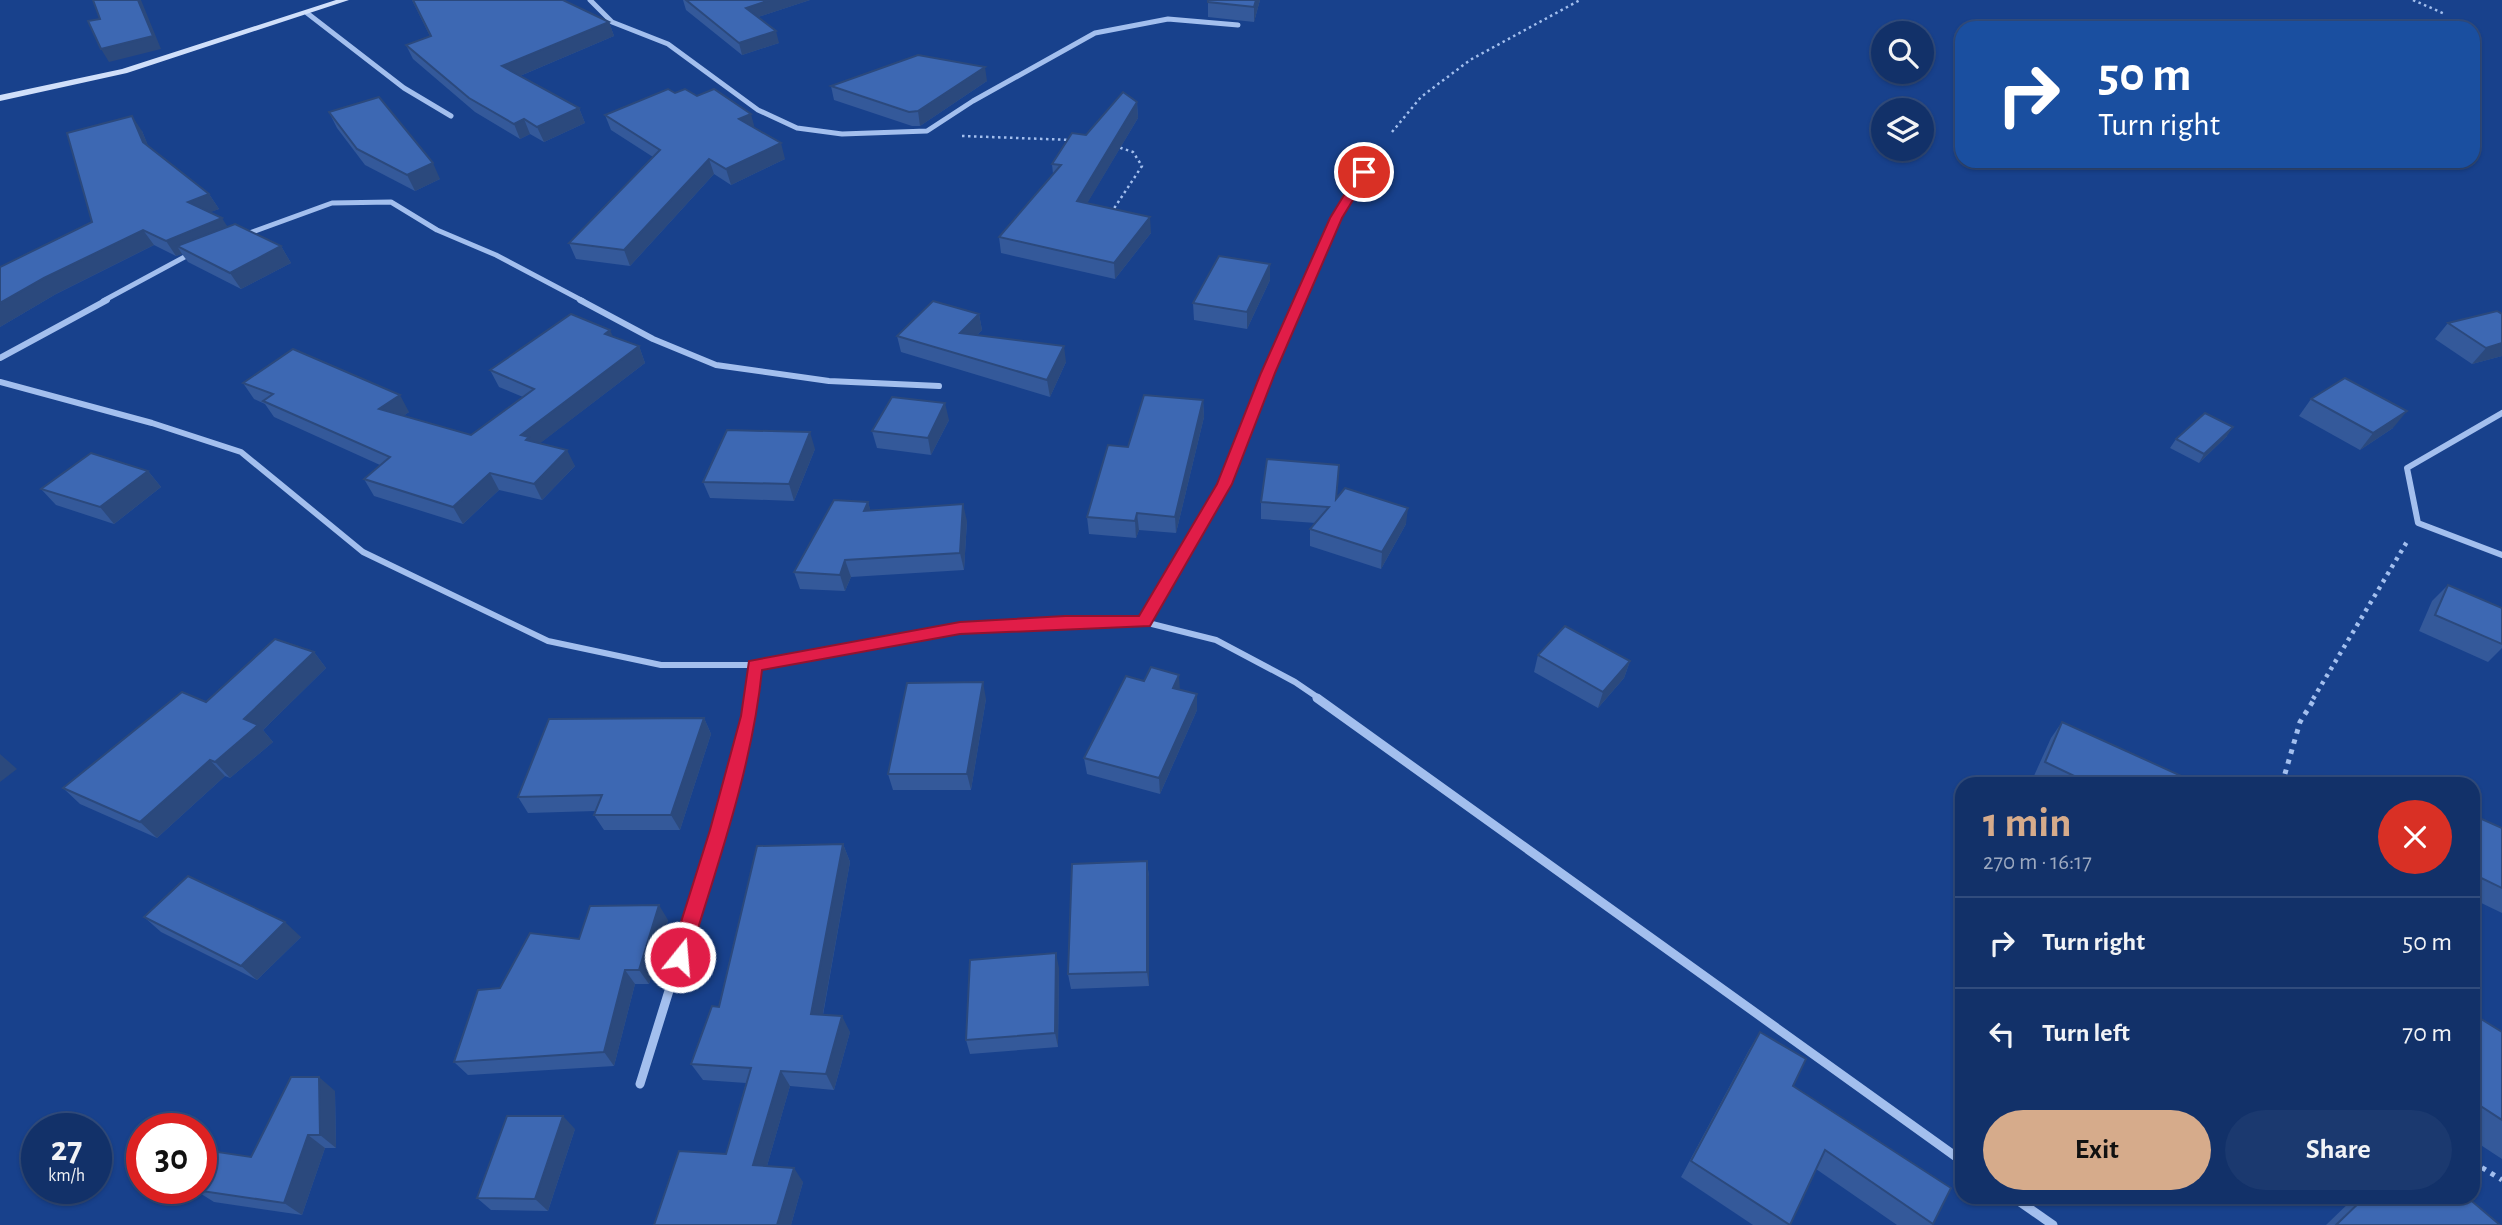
<!DOCTYPE html>
<html lang="en">
<head>
<meta charset="utf-8">
<style>
	:root { --surface:#123169; --page:#1b396f; --text:#f1f3f6; --muted:#9ca9c0; --line:#314c7d; --accent:#d6ab8b }
	body { margin:0; font-family:"Alegreya Sans",sans-serif; background:var(--page); color:var(--text); height:100vh; display:flex; flex-direction:column; font-size:26px; white-space:nowrap }
	* { box-sizing:border-box; margin:0 }
	p { font-size:23px; color:var(--muted) }
	.icon { flex:none; width:38px; height:38px; fill:none; stroke:currentColor; stroke-width:2; stroke-linecap:round; stroke-linejoin:round }
	.map { position:relative; flex:1; overflow:hidden }
	.sheet { position:absolute; left:1955px; top:777px; width:525px; height:427px; display:flex; flex-direction:column; background:var(--surface); border-radius:21px; box-shadow:0 2px 5px #0004,0 0 0 2px var(--line) }
	.sheet>* { flex:none }
	.guide { position:absolute; left:1955px; top:21px; width:525px; height:147px; border-radius:21px; box-shadow:0 2px 5px #0004,0 0 0 2px var(--line); background:#1a4fa0; color:#fff; overflow:hidden }
	.controls { position:absolute; left:1871px; top:21px; display:grid; gap:14px }
	.controls a { display:grid; place-items:center; width:63px; height:63px; border-radius:50%; background:var(--surface); box-shadow:0 2px 5px #0004,0 0 0 2px var(--line); font-size:35px }
	.speed { position:absolute; left:21px; top:1113px; display:flex; gap:14px; font-size:35px; font-weight:700; text-align:center }
	.speed>* { display:grid; place-content:center; width:91px; height:91px; border-radius:50%; background:var(--surface); box-shadow:0 2px 5px #0004,0 0 0 2px var(--line); line-height:1 }
	.speed small { font-size:18px; font-weight:400 }
	.speed .limit { border:10px solid #d22; background:#fff; color:#111 }
	.pin { position:absolute; display:grid; place-items:center; width:60px; height:60px; color:#fff; margin:-30px; border:4px solid #fff; border-radius:50%; box-shadow:0 2px 7px #0007 }
	.me { position:absolute; width:77px; margin:-38px; rotate:17deg; stroke-linejoin:round; filter:drop-shadow(0 0 5px #0008) }
	.turn { display:flex; align-items:center; gap:24px; height:147px; padding:0 28px; font-size:32px }
	.turn .icon { width:91px; height:91px; stroke-width:2.5 }
	.turn b { display:block; font-size:49px; line-height:60px }
	.round { display:grid; place-items:center; flex:none; width:74px; height:74px; border-radius:37px; background:var(--page) }
	.head { display:flex; align-items:center; justify-content:space-between; height:119px; padding:0 28px }
	h1 { font-size:42px; font-weight:700; line-height:52px; color:var(--accent) }
	.button { display:flex; gap:14px; margin-top:auto; padding:14px 28px }
	.button a { flex:1; height:80px; border-radius:42px; background:var(--accent); color:#111; font-size:28px; font-weight:700; line-height:80px; text-align:center }
	.button a+a { background:var(--page); color:var(--text) }
	ul { padding:0; list-style:none }
	li { display:flex; align-items:center; gap:21px; height:91px; padding:0 28px; border-top:2px solid var(--line) }
	li div { flex:1 }
	li b { display:block; font-size:26px }
	li em { font-style:normal }
	.map>svg:first-child { display:block }
</style>
</head>
<body>
<div class="map">
<svg width="2502" height="1225" viewBox="0 0 2502 1225">
	<rect width="100%" height="100%" fill="#18418c"/>
	<g fill="none" stroke-linecap="round" stroke-linejoin="round">
		<!-- path-far2 -->
		<g stroke="#a3bfee" stroke-width="2.5" stroke-dasharray="2.5 3.5" stroke-linecap="butt">
			<path d="M 2413,0 L 2445,14"/>
			<path d="M 1392,132 L 1421,97 L 1470,60 L 1580,0"/>
			<path d="M 962,136 L 1072,140"/>
			<path d="M 1111,213 L 1142,166 L 1133,152 L 1115,146"/>
		</g>
		<!-- path-far1 -->
		<path stroke="#a3bfee" stroke-width="4.5" stroke-dasharray="3.5 5" stroke-linecap="butt" d="M 2313,699 L 2408,540"/>
		<!-- path -->
		<g stroke="#a3bfee" stroke-width="5" stroke-dasharray="4.5 6" stroke-linecap="butt">
			<path d="M 2282,784 L 2300,722 L 2315,698"/>
			<path d="M 2473,1162 L 2502,1180"/>
		</g>
		<!-- street-far2 -->
		<g stroke="#a3bfee" stroke-width="5">
			<path d="M 590,0 L 612,22 L 668,44 L 758,110 L 797,128 L 842,134 L 927,131 L 973,101 L 1095,33 L 1168,19 L 1238,25"/>
			<path d="M 307,13 L 404,88 L 451,116"/>
			<path d="M 244,235 L 332,203 L 391,202 L 437,230 L 496,255 L 583,301"/>
			<path d="M 103,301 L 190,254"/>
			<path d="M 1299,301 L 1336,218 L 1378,149"/>
		</g>
		<!-- street-far1 -->
		<g stroke="#a3bfee" stroke-width="6">
			<path d="M 580,300 L 653,339 L 716,365 L 829,381 L 939,386"/>
			<path d="M 0,358 L 107,300"/>
			<path d="M 0,382 L 152,423 L 241,452 L 363,552 L 548,641 L 661,665 L 755,665 L 960,628 L 1065,622 L 1144,622 L 1216,640 L 1295,682 L 1320,699"/>
			<path d="M 2502,413 L 2407,468 L 2418,523 L 2502,555"/>
			<path d="M 1144,622 L 1224,483 L 1300,300"/>
			<path d="M 751,699 L 755,665"/>
		</g>
		<!-- street -->
		<g stroke="#a3bfee" stroke-width="9">
			<path d="M 1317,698 L 1962,1161"/>
			<path d="M 640,1084 L 719,830 L 749,716 L 751,698"/>
			<path d="M 2013,1197 L 2053,1225"/>
		</g>
		<!-- secondary -->
		<path fill="#d0dffa" fill-rule="evenodd" d="M 336,0 L 349,0 L 127,73 L 0,101 L 0,95 L 122,69 Z"/>
	</g>
	<!-- wall -->
	<g fill="#34599a">
		<path d="M 412,0 L 563,0 L 609,22 L 614,36 L 520,76 L 579,108 L 585,123 L 544,142 L 530,134 L 520,139 L 475,112 L 413,59 L 406,45 L 430,36 Z"/>
		<path d="M 683,0 L 810,0 L 758,17 L 779,43 L 742,55 L 686,10 Z"/>
		<path d="M 1208,0 L 1260,0 L 1254,22 L 1208,17 Z"/>
		<path d="M 987,81 L 920,126 L 912,126 L 834,100 L 831,86 Z"/>
		<path d="M 675,93 L 755,129 L 785,159 L 731,185 L 714,174 L 630,266 L 576,259 L 569,243 L 653,157 L 611,130 L 605,115 Z"/>
		<path d="M 1137,102 L 1138,118 L 1087,203 L 1151,233 L 1115,279 L 1001,253 L 999,237 L 1053,174 L 1052,164 L 1086,135 Z"/>
		<path d="M 329,112 L 440,179 L 415,191 L 365,165 L 337,128 Z"/>
		<path d="M 142,131 L 148,146 L 209,194 L 219,209 L 210,212 L 228,227 L 281,246 L 291,263 L 241,289 L 188,262 L 182,254 L 176,256 L 154,245 L 56,294 L 0,327 L 0,267 L 92,222 Z"/>
		<path d="M 1270,264 L 1270,280 L 1247,329 L 1194,320 L 1193,303 Z"/>
		<path d="M 979,314 L 982,330 L 977,335 L 1066,362 L 1050,397 L 901,352 L 897,336 Z"/>
		<path d="M 2448,323 L 2502,356 L 2472,364 L 2435,339 Z"/>
		<path d="M 613,337 L 639,346 L 645,363 L 540,443 L 575,466 L 542,500 L 499,490 L 463,524 L 374,496 L 364,479 L 380,465 L 274,417 L 265,404 L 254,399 L 243,383 L 409,412 L 403,416 L 471,435 L 523,397 L 499,387 L 490,370 Z"/>
		<path d="M 2311,399 L 2393,428 L 2360,450 L 2299,416 Z"/>
		<path d="M 1203,400 L 1204,417 L 1176,533 L 1139,530 L 1136,538 L 1089,534 L 1087,517 L 1128,447 Z"/>
		<path d="M 949,420 L 931,455 L 877,448 L 872,431 Z"/>
		<path d="M 2227,436 L 2199,463 L 2170,448 L 2176,439 Z"/>
		<path d="M 815,449 L 794,501 L 710,498 L 703,482 Z"/>
		<path d="M 148,471 L 161,487 L 114,524 L 56,505 L 41,489 Z"/>
		<path d="M 1337,498 L 1406,524 L 1381,569 L 1310,546 L 1310,529 L 1316,523 L 1261,519 L 1261,502 Z"/>
		<path d="M 868,502 L 870,510 L 967,521 L 964,570 L 851,577 L 845,591 L 800,589 L 794,572 Z"/>
		<path d="M 2448,585 L 2502,608 L 2502,648 L 2488,662 L 2419,631 L 2432,601 Z"/>
		<path d="M 314,652 L 326,668 L 263,730 L 273,742 L 230,778 L 225,776 L 157,838 L 80,804 L 63,788 L 206,702 Z"/>
		<path d="M 1538,655 L 1630,661 L 1624,678 L 1598,708 L 1534,672 Z"/>
		<path d="M 1180,690 L 1197,710 L 1160,794 L 1087,774 L 1084,758 Z"/>
		<path d="M 986,699 L 971,790 L 893,790 L 888,774 Z"/>
		<path d="M 704,718 L 711,734 L 680,830 L 604,830 L 594,815 L 596,811 L 528,813 L 518,797 Z"/>
		<path d="M 2062,722 L 2186,784 L 2045,784 L 2033,778 L 2051,738 Z"/>
		<path d="M 2475,816 L 2502,828 L 2502,913 L 2473,899 L 2473,818 Z"/>
		<path d="M 843,844 L 850,862 L 823,1015 L 850,1032 L 834,1090 L 790,1086 L 767,1166 L 803,1182 L 791,1225 L 654,1225 L 726,1154 L 746,1083 L 703,1080 L 691,1064 L 719,1007 Z"/>
		<path d="M 1147,861 L 1149,877 L 1149,986 L 1071,989 L 1068,974 Z"/>
		<path d="M 144,917 L 301,937 L 257,980 L 161,932 Z"/>
		<path d="M 668,920 L 649,984 L 635,984 L 614,1066 L 468,1075 L 454,1062 L 579,939 Z"/>
		<path d="M 1059,968 L 1058,1047 L 970,1054 L 966,1040 Z"/>
		<path d="M 2473,1014 L 2502,1032 L 2502,1159 L 2473,1140 Z"/>
		<path d="M 1760,1032 L 1793,1086 L 1933,1224 L 1932,1225 L 1897,1225 L 1816,1169 L 1790,1225 L 1753,1225 L 1681,1177 L 1749,1050 Z"/>
		<path d="M 335,1091 L 336,1148 L 325,1148 L 302,1215 L 214,1202 L 195,1190 L 251,1157 Z"/>
		<path d="M 575,1129 L 548,1211 L 491,1210 L 477,1198 Z"/>
		<path d="M 2355,1197 L 2467,1197 L 2500,1225 L 2326,1225 Z"/>
	</g>
	<!-- shaded-wall -->
	<g fill="#2b497d">
		<path d="M 138,0 L 141,0 L 161,49 L 109,62 L 101,49 Z"/>
		<path d="M 770,0 L 810,0 L 749,20 L 746,8 Z"/>
		<path d="M 1256,0 L 1260,0 L 1254,22 L 1254,7 Z"/>
		<path d="M 609,22 L 614,36 L 508,81 L 502,66 Z"/>
		<path d="M 776,31 L 779,43 L 742,55 L 739,43 Z"/>
		<path d="M 985,67 L 987,81 L 920,126 L 918,111 Z"/>
		<path d="M 1137,102 L 1138,118 L 1079,217 L 1077,201 Z"/>
		<path d="M 579,108 L 585,123 L 544,142 L 537,127 Z"/>
		<path d="M 751,114 L 755,129 L 739,119 Z"/>
		<path d="M 132,116 L 142,131 L 153,157 L 143,142 Z"/>
		<path d="M 524,119 L 530,134 L 520,139 L 514,124 Z"/>
		<path d="M 781,143 L 785,159 L 731,185 L 726,169 Z"/>
		<path d="M 709,159 L 714,174 L 630,266 L 624,250 Z"/>
		<path d="M 433,163 L 440,179 L 415,191 L 407,175 Z"/>
		<path d="M 209,194 L 219,209 L 198,217 L 188,202 Z"/>
		<path d="M 1150,217 L 1151,233 L 1115,279 L 1114,263 Z"/>
		<path d="M 222,218 L 232,234 L 177,246 L 182,254 L 176,256 L 166,241 Z"/>
		<path d="M 143,230 L 154,245 L 56,294 L 0,327 L 0,303 L 44,278 Z"/>
		<path d="M 281,246 L 291,263 L 241,289 L 230,273 Z"/>
		<path d="M 1270,264 L 1270,280 L 1247,329 L 1247,312 Z"/>
		<path d="M 979,314 L 982,330 L 964,349 L 960,333 Z"/>
		<path d="M 610,330 L 617,346 L 605,334 Z"/>
		<path d="M 2502,343 L 2502,356 L 2472,364 L 2486,348 Z"/>
		<path d="M 639,346 L 645,363 L 534,448 L 521,435 Z"/>
		<path d="M 1064,346 L 1066,362 L 1050,397 L 1047,380 Z"/>
		<path d="M 400,395 L 409,412 L 389,426 L 379,409 Z"/>
		<path d="M 1203,400 L 1204,417 L 1176,533 L 1175,517 Z"/>
		<path d="M 945,403 L 949,420 L 931,455 L 928,438 Z"/>
		<path d="M 2407,411 L 2393,428 L 2360,450 L 2373,433 Z"/>
		<path d="M 2233,427 L 2227,436 L 2199,463 L 2204,454 Z"/>
		<path d="M 810,432 L 815,449 L 794,501 L 789,484 Z"/>
		<path d="M 567,450 L 575,466 L 542,500 L 534,484 Z"/>
		<path d="M 148,471 L 161,487 L 114,524 L 100,507 Z"/>
		<path d="M 490,473 L 499,490 L 463,524 L 453,507 Z"/>
		<path d="M 868,502 L 873,519 L 864,511 Z"/>
		<path d="M 963,504 L 967,521 L 964,570 L 960,553 Z"/>
		<path d="M 1408,508 L 1406,524 L 1381,569 L 1382,552 Z"/>
		<path d="M 1137,513 L 1139,530 L 1136,538 L 1135,521 Z"/>
		<path d="M 845,560 L 851,577 L 845,591 L 840,575 Z"/>
		<path d="M 314,652 L 326,668 L 263,730 L 273,742 L 230,778 L 215,762 L 244,719 Z"/>
		<path d="M 1630,661 L 1624,678 L 1598,708 L 1603,692 Z"/>
		<path d="M 1179,675 L 1180,691 L 1173,688 Z"/>
		<path d="M 983,682 L 986,699 L 971,790 L 967,774 Z"/>
		<path d="M 1197,694 L 1197,710 L 1160,794 L 1159,778 Z"/>
		<path d="M 704,718 L 711,734 L 680,830 L 671,815 Z"/>
		<path d="M 0,754 L 17,769 L 0,782 Z"/>
		<path d="M 210,760 L 225,776 L 157,838 L 140,822 Z"/>
		<path d="M 843,844 L 850,862 L 820,1030 L 811,1014 Z"/>
		<path d="M 1147,861 L 1149,877 L 1149,986 L 1147,972 Z"/>
		<path d="M 659,905 L 668,920 L 649,984 L 639,970 Z"/>
		<path d="M 285,922 L 301,937 L 257,980 L 241,966 Z"/>
		<path d="M 1056,953 L 1059,968 L 1058,1047 L 1055,1033 Z"/>
		<path d="M 625,970 L 635,984 L 614,1066 L 604,1052 Z"/>
		<path d="M 842,1016 L 850,1032 L 834,1090 L 826,1074 Z"/>
		<path d="M 781,1071 L 790,1086 L 763,1180 L 753,1165 Z"/>
		<path d="M 319,1077 L 335,1091 L 336,1148 L 320,1135 Z"/>
		<path d="M 563,1116 L 575,1129 L 548,1211 L 535,1199 Z"/>
		<path d="M 308,1135 L 325,1148 L 302,1215 L 284,1203 Z"/>
		<path d="M 794,1168 L 803,1182 L 791,1225 L 777,1225 Z"/>
	</g>
	<!-- building -->
	<g fill="#3d68b3" stroke="#2b497d" stroke-width="2">
		<path d="M 93,0 L 138,0 L 153,36 L 101,49 L 88,21 L 100,19 Z"/>
		<path d="M 413,0 L 563,0 L 609,22 L 502,66 L 579,108 L 537,127 L 524,119 L 514,124 L 469,98 L 406,45 L 431,36 Z"/>
		<path d="M 686,0 L 770,0 L 746,8 L 776,31 L 739,43 Z"/>
		<path d="M 1208,0 L 1256,0 L 1254,7 L 1208,2 Z"/>
		<path d="M 918,55 L 985,67 L 918,111 L 909,112 L 831,86 Z"/>
		<path d="M 668,89 L 675,93 L 685,89 L 697,96 L 714,89 L 751,114 L 739,119 L 781,143 L 726,169 L 709,159 L 624,250 L 569,243 L 660,150 L 605,115 Z"/>
		<path d="M 1123,92 L 1137,102 L 1077,201 L 1150,217 L 1114,263 L 999,237 L 1061,165 L 1052,164 L 1072,133 L 1086,135 Z"/>
		<path d="M 379,97 L 433,163 L 407,175 L 357,149 L 329,112 Z"/>
		<path d="M 132,116 L 143,142 L 209,194 L 188,202 L 222,218 L 166,241 L 143,230 L 44,278 L 0,303 L 0,267 L 92,222 L 67,133 Z"/>
		<path d="M 235,224 L 281,246 L 230,273 L 177,246 Z"/>
		<path d="M 1219,256 L 1270,264 L 1247,312 L 1193,303 Z"/>
		<path d="M 933,301 L 979,314 L 960,333 L 1064,346 L 1047,380 L 897,336 Z"/>
		<path d="M 2497,311 L 2502,314 L 2502,343 L 2486,348 L 2448,323 Z"/>
		<path d="M 571,314 L 610,330 L 605,334 L 639,346 L 521,435 L 529,437 L 526,440 L 567,450 L 534,484 L 490,473 L 453,507 L 364,479 L 390,457 L 263,401 L 273,394 L 243,383 L 293,349 L 400,395 L 379,409 L 471,435 L 534,389 L 490,370 Z"/>
		<path d="M 2345,378 L 2407,411 L 2373,433 L 2311,399 Z"/>
		<path d="M 1144,395 L 1203,400 L 1175,517 L 1137,513 L 1135,521 L 1087,517 L 1108,445 L 1128,447 Z"/>
		<path d="M 892,397 L 945,403 L 928,438 L 872,431 Z"/>
		<path d="M 2205,413 L 2233,427 L 2204,454 L 2176,439 Z"/>
		<path d="M 727,430 L 810,432 L 789,484 L 703,482 Z"/>
		<path d="M 91,453 L 148,471 L 100,507 L 41,489 Z"/>
		<path d="M 1267,459 L 1339,465 L 1336,499 L 1345,488 L 1408,508 L 1382,552 L 1310,529 L 1329,507 L 1261,502 Z"/>
		<path d="M 834,500 L 868,502 L 864,511 L 963,504 L 960,553 L 845,560 L 840,575 L 794,572 Z"/>
		<path d="M 2448,585 L 2502,608 L 2502,644 L 2435,615 Z"/>
		<path d="M 1565,626 L 1630,661 L 1603,692 L 1538,655 Z"/>
		<path d="M 275,639 L 314,652 L 244,719 L 258,725 L 215,762 L 210,760 L 140,822 L 63,788 L 182,692 L 206,702 Z"/>
		<path d="M 1151,667 L 1179,675 L 1173,688 L 1197,694 L 1159,778 L 1084,758 L 1126,676 L 1144,681 Z"/>
		<path d="M 983,682 L 967,774 L 888,774 L 907,683 Z"/>
		<path d="M 704,718 L 671,815 L 594,815 L 602,795 L 518,797 L 549,719 Z"/>
		<path d="M 2062,722 L 2188,779 L 2186,784 L 2091,784 L 2045,762 Z"/>
		<path d="M 2475,816 L 2502,828 L 2502,888 L 2473,874 L 2473,826 Z"/>
		<path d="M 843,844 L 811,1014 L 842,1016 L 826,1074 L 781,1071 L 753,1165 L 794,1168 L 777,1225 L 654,1225 L 679,1151 L 726,1154 L 751,1068 L 691,1064 L 712,1006 L 719,1007 L 757,846 Z"/>
		<path d="M 1147,861 L 1147,972 L 1068,974 L 1072,864 Z"/>
		<path d="M 188,876 L 285,922 L 241,966 L 144,917 Z"/>
		<path d="M 659,905 L 639,970 L 625,970 L 604,1052 L 454,1062 L 478,990 L 500,988 L 530,933 L 579,939 L 590,906 Z"/>
		<path d="M 1056,953 L 1055,1033 L 966,1040 L 970,960 Z"/>
		<path d="M 2473,1014 L 2502,1032 L 2502,1120 L 2473,1101 Z"/>
		<path d="M 1760,1032 L 1806,1059 L 1793,1086 L 1951,1188 L 1933,1224 L 1825,1150 L 1790,1225 L 1691,1161 Z"/>
		<path d="M 291,1077 L 319,1077 L 320,1135 L 308,1135 L 284,1203 L 195,1190 L 196,1188 L 201,1188 L 201,1179 L 218,1152 L 251,1157 Z"/>
		<path d="M 507,1116 L 563,1116 L 535,1199 L 477,1198 Z"/>
		<path d="M 2365,1197 L 2467,1197 L 2500,1225 L 2336,1225 Z"/>
	</g>
	<!-- route -->
	<path fill="#e11d48" stroke="#92132f" stroke-width="2" d="M 1360,169 L 1370,172 L 1342,218 L 1275,373 L 1232,484 L 1150,626 L 960,634 L 762,670 C 752,768 718,863 689,957 L 687,964 L 680,966 L 673,964 L 670,957 L 710,830 L 741,716 L 749,661 L 960,622 L 1065,616 L 1139,616 L 1217,484 L 1261,373 L 1330,218 Z"/>
</svg>
<div class="controls">
<a><svg class="icon" aria-label="search" viewBox="0 0 24 24"><circle cx="10" cy="10" r="6"/><path d="M15 15l6 6"/></svg></a>
<a><svg class="icon" aria-label="layers" viewBox="0 0 24 24"><path d="M12 4l9 5-9 5-9-5zM3 14l9 5 9-5"/></svg></a>
</div>
<div class="speed"><div>27<small>km/h</small></div><div class="limit">30</div></div>
<div class="pin" style="left:1364px;top:172px;background:#d93025"><svg class="icon" aria-label="arrive" viewBox="0 0 24 24"><path d="M6 21V4h12l-3 4 3 4H6"/></svg></div>
<svg class="me" style="left:680px;top:957px" viewBox="-20 -20 40 40"><circle r="17" fill="#e11d48" stroke="#fff" stroke-width="3"/><path d="M0-11L8 9 0 5-8 9z" fill="#fff"/></svg>
<div class="guide">
<div class="turn"><svg class="icon" aria-label="right" viewBox="0 0 24 24"><path d="M7 20v-9h11M14 6l5 5-5 5"/></svg><div><b>50 m</b>Turn right</div></div>
</div>
<section class="sheet">
<div class="head"><div><h1>1 min</h1><p>270 m · 16:17</p></div><a class="round" style="background:#d93025;color:#fff"><svg class="icon" aria-label="close" viewBox="0 0 24 24"><path d="M6 6l12 12M18 6L6 18"/></svg></a></div>
<ul>
<li><svg class="icon" aria-label="right" viewBox="0 0 24 24"><path d="M7 20v-9h11M14 6l5 5-5 5"/></svg><div><b>Turn right</b></div><em>50 m</em></li>
<li><svg class="icon" aria-label="left" viewBox="0 0 24 24"><path d="M17 20v-9H6M10 6l-5 5 5 5"/></svg><div><b>Turn left</b></div><em>70 m</em></li>
</ul>
<div class="button"><a>Exit</a><a>Share</a></div>
</section>
</div>
</body>
</html>
